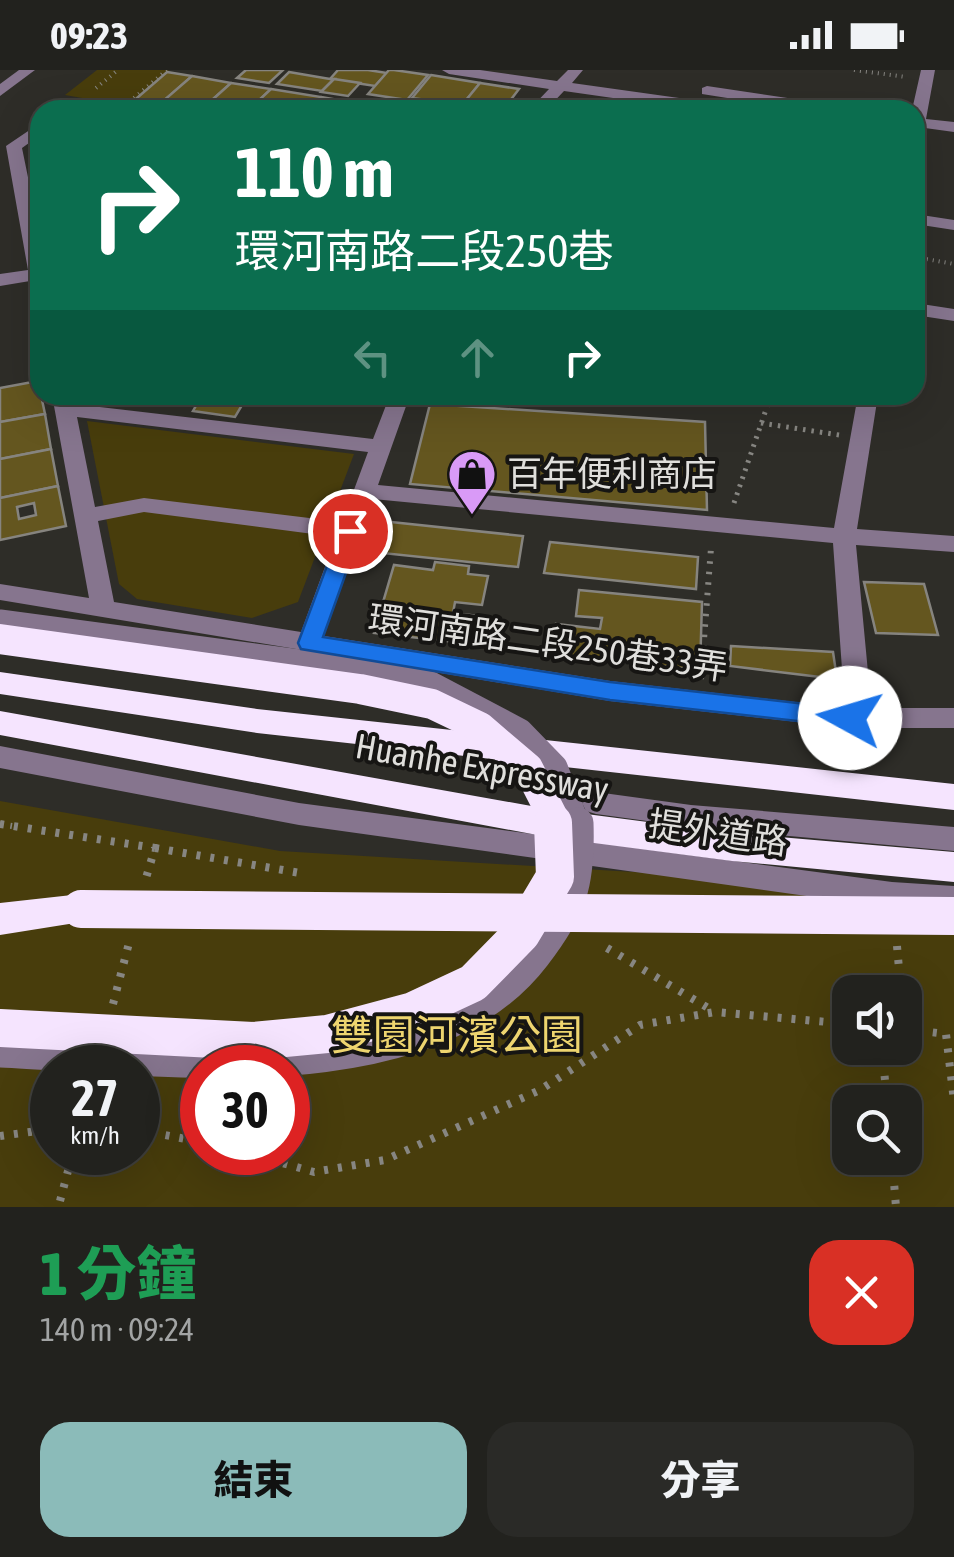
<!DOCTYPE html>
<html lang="zh-TW">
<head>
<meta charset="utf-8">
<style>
	:root { --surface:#22221e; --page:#2a2a27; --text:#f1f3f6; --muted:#a2a4a4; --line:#3f3f3c; --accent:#8bbbb9 }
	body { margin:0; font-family:"Asap Condensed","Noto Sans TC",sans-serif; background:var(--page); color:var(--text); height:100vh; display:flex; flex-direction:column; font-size:38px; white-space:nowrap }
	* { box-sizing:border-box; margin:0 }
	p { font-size:32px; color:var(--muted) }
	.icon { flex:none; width:55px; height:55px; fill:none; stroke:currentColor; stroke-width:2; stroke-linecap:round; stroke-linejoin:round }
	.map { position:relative; height:1137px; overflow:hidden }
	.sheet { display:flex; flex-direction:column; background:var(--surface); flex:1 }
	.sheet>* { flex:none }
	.hud { position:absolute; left:30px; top:30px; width:895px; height:305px; border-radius:30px; box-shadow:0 10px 40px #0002,0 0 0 2px var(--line); background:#0b6e4f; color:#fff; overflow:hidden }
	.controls { position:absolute; left:832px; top:905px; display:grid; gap:20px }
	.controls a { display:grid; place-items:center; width:90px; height:90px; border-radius:20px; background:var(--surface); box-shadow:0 10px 40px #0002,0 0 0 2px var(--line); font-size:50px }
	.speed { position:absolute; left:30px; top:975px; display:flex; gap:20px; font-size:50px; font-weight:700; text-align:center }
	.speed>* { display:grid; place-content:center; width:130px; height:130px; border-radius:50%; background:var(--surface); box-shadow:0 10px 40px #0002,0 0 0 2px var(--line); line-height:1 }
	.speed small { font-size:25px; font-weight:400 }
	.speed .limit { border:15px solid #d22; background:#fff; color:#111 }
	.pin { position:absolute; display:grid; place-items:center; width:85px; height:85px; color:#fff; margin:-42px; border:5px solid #fff; border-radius:50%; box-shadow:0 2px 10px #0007 }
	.me { position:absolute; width:110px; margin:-55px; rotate:276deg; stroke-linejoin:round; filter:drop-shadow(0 0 8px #0008) }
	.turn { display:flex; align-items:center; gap:35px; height:210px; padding:0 40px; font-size:45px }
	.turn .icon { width:130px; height:130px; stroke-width:2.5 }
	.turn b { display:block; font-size:70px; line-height:85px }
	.lanes { display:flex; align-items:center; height:95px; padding:0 40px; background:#0003; justify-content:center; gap:50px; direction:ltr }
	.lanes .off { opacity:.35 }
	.round { display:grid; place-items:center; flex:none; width:105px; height:105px; border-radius:30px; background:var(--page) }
	.summary { display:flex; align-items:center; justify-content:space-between; height:170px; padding:0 40px }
	h1 { font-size:60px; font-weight:800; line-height:75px; color:#1e9e55 }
	.primary-button { display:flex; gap:20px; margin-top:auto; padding:20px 40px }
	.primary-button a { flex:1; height:115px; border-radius:30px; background:var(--accent); color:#111; font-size:40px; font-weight:800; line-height:115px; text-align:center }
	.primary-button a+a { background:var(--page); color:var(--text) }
	.status { display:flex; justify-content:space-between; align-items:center; height:70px; padding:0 50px; background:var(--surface); direction:ltr }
	.status svg { height:28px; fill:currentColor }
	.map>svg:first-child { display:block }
</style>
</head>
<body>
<div class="status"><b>09:23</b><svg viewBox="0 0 49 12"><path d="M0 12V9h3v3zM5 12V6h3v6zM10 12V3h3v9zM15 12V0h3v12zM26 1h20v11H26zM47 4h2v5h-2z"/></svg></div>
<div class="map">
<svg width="954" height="1137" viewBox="0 0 954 1137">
	<rect width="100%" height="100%" fill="#2e2d28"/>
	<!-- green -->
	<g fill="#483d0c" fill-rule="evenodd">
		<path d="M 97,0 L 169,0 L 128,36 L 65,25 Z"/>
		<path d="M 87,351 L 354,384 L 298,532 L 252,548 L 137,529 L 119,514 Z"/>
		<path d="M 0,731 L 280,781 L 954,821 L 954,1137 L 0,1137 ZM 850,922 L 905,922 L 905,978 L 850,978 ZM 52,998 L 138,998 L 138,1082 L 52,1082 ZM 202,998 L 288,998 L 288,1082 L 202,1082 ZM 850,1032 L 905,1032 L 905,1088 L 850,1088 Z"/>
	</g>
	<!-- building -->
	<g fill="#64561f" stroke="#86847f" stroke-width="2.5" fill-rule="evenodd">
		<path d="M 246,0 L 283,0 L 269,13 L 237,8 Z"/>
		<path d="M 338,0 L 368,0 L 387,3 L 375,16 L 330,9 Z"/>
		<path d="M 389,0 L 394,0 L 428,5 L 407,30 L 368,24 Z"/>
		<path d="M 167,2 L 192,6 L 156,38 L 130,34 Z"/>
		<path d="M 289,2 L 330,9 L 334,9 L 322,21 L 277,14 Z"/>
		<path d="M 431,5 L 480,13 L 462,35 L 412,28 Z"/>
		<path d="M 192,6 L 231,13 L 202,39 L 162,32 Z"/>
		<path d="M 334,9 L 360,13 L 348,26 L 321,22 Z"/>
		<path d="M 231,13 L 271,19 L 256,33 L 245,31 L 240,36 L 211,31 Z"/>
		<path d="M 480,13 L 519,19 L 503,40 L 458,40 Z"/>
		<path d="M 271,19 L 321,27 L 308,40 L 256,33 Z"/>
		<path d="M 321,27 L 362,34 L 356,40 L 308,40 Z"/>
		<path d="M 211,31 L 240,36 L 266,40 L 201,40 Z"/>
		<path d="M 38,311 L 45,344 L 0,352 L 0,318 Z"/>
		<path d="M 190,325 L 248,325 L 235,347 L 193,341 L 201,327 Z"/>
		<path d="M 430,334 L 705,352 L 707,440 L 410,414 Z"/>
		<path d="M 45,344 L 51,379 L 0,389 L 0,352 Z"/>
		<path d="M 51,379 L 58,416 L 0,428 L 0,389 Z"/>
		<path d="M 58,416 L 66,456 L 0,470 L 0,428 ZM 34,433 L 36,445 L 19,449 L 17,437 Z"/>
		<path d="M 391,452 L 523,466 L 518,497 L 382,483 Z"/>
		<path d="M 550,472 L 698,487 L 696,519 L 544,503 Z"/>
		<path d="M 435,492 L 469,496 L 468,504 L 488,506 L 482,535 L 455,532 L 453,543 L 496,548 L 490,576 L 374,563 L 394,495 L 433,500 Z"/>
		<path d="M 864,512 L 924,514 L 938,565 L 876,563 Z"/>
		<path d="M 579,520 L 702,532 L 700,600 L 552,585 L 556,554 L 600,559 L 602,548 L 576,546 Z"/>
		<path d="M 731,576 L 833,582 L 837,609 L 730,596 Z"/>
	</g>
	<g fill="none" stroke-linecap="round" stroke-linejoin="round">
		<!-- path-far3 -->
		<g stroke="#878682" stroke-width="4" stroke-dasharray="1 5" stroke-linecap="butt">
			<path d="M 854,0 L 906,7"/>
			<path d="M 96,18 L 118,0"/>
			<path d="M 134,28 L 167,0"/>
			<path d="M 915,187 L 954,194"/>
		</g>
		<!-- path-far2 -->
		<g stroke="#878682" stroke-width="5" stroke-dasharray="2.5 6" stroke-linecap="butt">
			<path d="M 761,353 L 839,365"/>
			<path d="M 734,433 L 771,325"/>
		</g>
		<!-- path-far1 -->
		<g stroke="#878682" stroke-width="6" stroke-dasharray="2.5 8" stroke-linecap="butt">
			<path d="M 701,609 L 711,478"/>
			<path d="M 0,754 L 12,756"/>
		</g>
		<!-- path -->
		<g stroke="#878682" stroke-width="8" stroke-dasharray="4 10" stroke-linecap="butt">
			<path d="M 0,754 L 155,778 L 146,808"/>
			<path d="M 155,778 L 306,804"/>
			<path d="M 897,876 L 901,922"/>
			<path d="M 607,878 L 715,942"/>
			<path d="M 113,934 L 129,873"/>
			<path d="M 905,959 L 946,964 L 954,1031"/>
			<path d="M 882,978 L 887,1032"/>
			<path d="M 138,1060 L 202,1072"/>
			<path d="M 0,1066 L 52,1059"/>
			<path d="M 243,1082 L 314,1102 L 385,1090 L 540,1020 L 640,955 L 715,942 L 850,954"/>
			<path d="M 892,1088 L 896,1137"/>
			<path d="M 60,1131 L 73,1082"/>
		</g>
		<!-- minor -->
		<g fill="#86758e" fill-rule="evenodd">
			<path d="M 19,0 L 35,0 L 0,26 L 0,14 Z"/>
			<path d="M 442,0 L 480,0 L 557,11 L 568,0 L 583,0 L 572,13 L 729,35 L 737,40 L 697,40 L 564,21 L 546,40 L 529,40 L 549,19 L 449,4 Z"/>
			<path d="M 921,0 L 935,0 L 926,49 L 954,52 L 954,62 L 925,58 L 923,89 L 915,94 L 915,40 L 912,40 Z"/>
			<path d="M 707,16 L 835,35 L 843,40 L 804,40 L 702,24 L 702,18 Z"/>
			<path d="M 76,28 L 127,40 L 59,40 Z"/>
			<path d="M 40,53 L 40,65 L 22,78 L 40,166 L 40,219 L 30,211 L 0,216 L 0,204 L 28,200 L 6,76 Z"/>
			<path d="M 915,144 L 954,150 L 954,160 L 915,154 Z"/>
			<path d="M 915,233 L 954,239 L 954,251 L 915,245 Z"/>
			<path d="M 52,325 L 72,325 L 74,334 L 373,369 L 390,325 L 410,325 L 378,415 L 834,458 L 858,325 L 878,325 L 857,459 L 954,466 L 954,482 L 856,475 L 869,613 L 866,638 L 954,638 L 954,658 L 851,658 L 610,631 L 0,530 L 0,514 L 89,528 ZM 77,347 L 368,382 L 342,452 L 144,428 L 95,437 ZM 373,429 L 833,473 L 843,613 L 840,637 L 610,611 L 324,566 ZM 144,442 L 336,467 L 301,562 L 114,532 L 98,451 Z"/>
			<path d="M 0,676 L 299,733 L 892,812 L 954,816 L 954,842 L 892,838 L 299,755 L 0,698 Z"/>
			<path d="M 596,722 L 691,735 L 954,757 L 954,781 L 691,757 L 596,744 L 586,741 L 582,733 L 586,725 Z"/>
		</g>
		<!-- highway -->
		<g fill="#f5e4fe" fill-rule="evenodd">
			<path d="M 0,602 L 257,639 L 954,714 L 954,740 L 257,663 L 0,624 Z"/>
			<path d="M 0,641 L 548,739 L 732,763 L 954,782 L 954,812 L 732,791 L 548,767 L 0,665 Z"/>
			<path d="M 81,824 L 94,828 L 99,839 L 94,850 L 0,865 L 0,833 Z"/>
		</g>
		<!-- minor-bridge-far1 -->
		<path stroke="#86758e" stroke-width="25" d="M 0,552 L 367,601 L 431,614 L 520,661 L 555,697 L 578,756"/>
		<!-- minor-bridge -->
		<path stroke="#86758e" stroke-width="31" d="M 0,982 C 158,989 426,1029 535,886 C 572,838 580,814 578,753"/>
		<!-- highway-bridge-far1 -->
		<path stroke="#f5e4fe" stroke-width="30" d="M 0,569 L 360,619 L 432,634 L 480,657 L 528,698 L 553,747 L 553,756"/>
		<!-- highway-bridge -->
		<g stroke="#f5e4fe" stroke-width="38">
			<path d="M 81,839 L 954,846"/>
			<path d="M 0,958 L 253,971 L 327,964 L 413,941 L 473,913 L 521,864 L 555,807 L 553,753"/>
		</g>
	</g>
	<!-- route -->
	<path fill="#1a73e8" stroke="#114b97" stroke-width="2.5" d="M 350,454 L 361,461 L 323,567 L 610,612 L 850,639 L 859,641 L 863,648 L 859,654 L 850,657 L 610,630 L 301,579 L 298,573 L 340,461 Z"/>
	<!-- icons -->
	<defs>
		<g id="shop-pin" transform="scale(2.5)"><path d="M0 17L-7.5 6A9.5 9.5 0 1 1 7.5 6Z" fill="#d99af7" stroke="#161513"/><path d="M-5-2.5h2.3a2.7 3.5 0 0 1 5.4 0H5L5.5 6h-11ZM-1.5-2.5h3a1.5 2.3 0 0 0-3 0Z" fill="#111"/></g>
	</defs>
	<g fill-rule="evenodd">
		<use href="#shop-pin" x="472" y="404"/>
	</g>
	<g text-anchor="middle" stroke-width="8" stroke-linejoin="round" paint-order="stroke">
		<!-- poi labels -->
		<g font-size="35" fill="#e0dfdc" stroke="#161513" text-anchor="start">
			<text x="507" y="416">百年便利商店</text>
		</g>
		<!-- street labels -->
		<g font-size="35" fill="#e0dfdc" stroke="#161513">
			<text transform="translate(548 573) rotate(8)" y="12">環河南路二段250巷33弄</text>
			<text transform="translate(482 698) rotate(10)" y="12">Huanhe Expressway</text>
			<text transform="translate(718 763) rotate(8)" y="12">提外道路</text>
		</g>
		<!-- near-park labels -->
		<g font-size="42" fill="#eed56f" stroke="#161513">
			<text x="457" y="980">雙園河濱公園</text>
		</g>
	</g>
</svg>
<div class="controls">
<a><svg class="icon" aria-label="sound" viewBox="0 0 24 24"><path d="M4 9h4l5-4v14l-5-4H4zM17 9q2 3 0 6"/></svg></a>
<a><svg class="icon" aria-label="search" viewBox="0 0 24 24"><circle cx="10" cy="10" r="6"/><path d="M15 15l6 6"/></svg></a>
</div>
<div class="speed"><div>27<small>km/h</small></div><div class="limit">30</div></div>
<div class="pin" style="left:350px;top:461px;background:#d93025"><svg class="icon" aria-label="arrive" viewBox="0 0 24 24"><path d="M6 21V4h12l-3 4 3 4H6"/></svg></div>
<svg class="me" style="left:850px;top:648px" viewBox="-20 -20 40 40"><circle r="19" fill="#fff"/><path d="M0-13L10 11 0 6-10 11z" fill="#1a73e8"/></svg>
<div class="hud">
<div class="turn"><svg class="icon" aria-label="right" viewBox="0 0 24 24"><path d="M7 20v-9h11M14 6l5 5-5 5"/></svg><div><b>110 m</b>環河南路二段250巷</div></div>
<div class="lanes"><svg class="icon off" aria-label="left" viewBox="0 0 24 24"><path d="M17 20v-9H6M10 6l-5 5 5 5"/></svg><svg class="icon off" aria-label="ahead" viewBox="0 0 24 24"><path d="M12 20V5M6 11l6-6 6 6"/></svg><svg class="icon" aria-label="right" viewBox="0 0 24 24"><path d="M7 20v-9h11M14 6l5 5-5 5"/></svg></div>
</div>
</div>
<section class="sheet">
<div class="summary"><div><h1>1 分鐘</h1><p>140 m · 09:24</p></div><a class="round" style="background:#d93025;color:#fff"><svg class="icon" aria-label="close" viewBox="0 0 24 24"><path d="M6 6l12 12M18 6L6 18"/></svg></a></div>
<div class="primary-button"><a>結束</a><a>分享</a></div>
</section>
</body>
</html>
